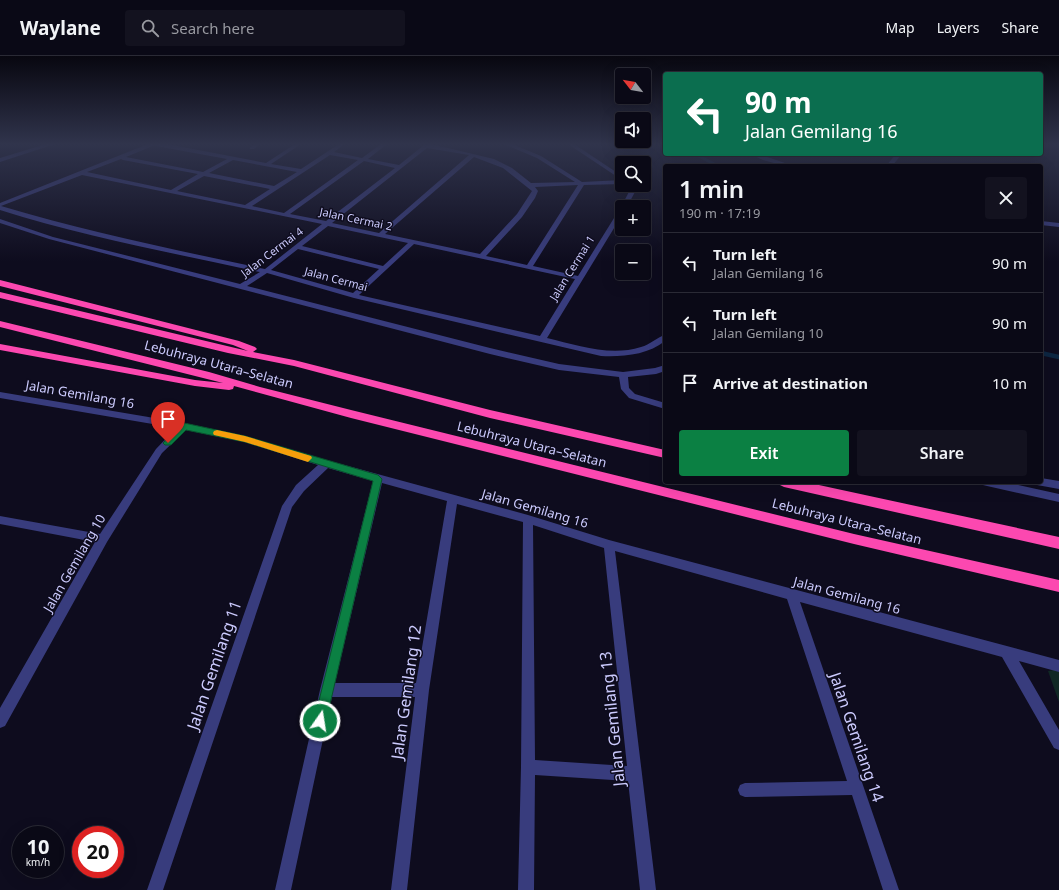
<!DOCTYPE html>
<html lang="en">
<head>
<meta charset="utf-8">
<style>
	:root { --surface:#0a0916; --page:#13121f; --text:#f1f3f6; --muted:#999aa1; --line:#2a2a35; --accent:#0b8043 }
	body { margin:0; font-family:"Noto Sans",sans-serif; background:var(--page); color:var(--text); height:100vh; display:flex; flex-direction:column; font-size:15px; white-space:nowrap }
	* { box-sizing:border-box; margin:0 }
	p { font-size:13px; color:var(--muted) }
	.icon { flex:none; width:22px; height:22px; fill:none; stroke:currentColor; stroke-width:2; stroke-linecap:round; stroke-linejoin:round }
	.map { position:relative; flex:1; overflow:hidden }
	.panel { position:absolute; left:663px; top:108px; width:380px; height:320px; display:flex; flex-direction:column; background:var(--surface); border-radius:4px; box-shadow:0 4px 16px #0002,0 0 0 1px var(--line) }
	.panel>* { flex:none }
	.banner { position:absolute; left:663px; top:16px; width:380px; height:84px; border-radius:4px; box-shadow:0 4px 16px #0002,0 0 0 1px var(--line); background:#0b6e4f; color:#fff; overflow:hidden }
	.needle { width:26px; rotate:301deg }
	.buttons { position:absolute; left:615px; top:12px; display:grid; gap:8px }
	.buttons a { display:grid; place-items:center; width:36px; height:36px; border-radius:4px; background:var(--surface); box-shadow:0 4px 16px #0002,0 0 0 1px var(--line); font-size:20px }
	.speed { position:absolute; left:12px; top:770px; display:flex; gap:8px; font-size:20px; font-weight:700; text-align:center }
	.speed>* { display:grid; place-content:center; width:52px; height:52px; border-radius:50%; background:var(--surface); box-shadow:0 4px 16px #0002,0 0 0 1px var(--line); line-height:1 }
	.speed small { font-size:10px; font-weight:400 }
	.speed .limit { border:6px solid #d22; background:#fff; color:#111 }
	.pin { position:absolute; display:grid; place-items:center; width:34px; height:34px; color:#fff; margin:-41px -17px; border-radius:50% 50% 50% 0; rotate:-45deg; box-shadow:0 0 4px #0007 }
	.pin .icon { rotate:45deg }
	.me { position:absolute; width:44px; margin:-22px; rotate:13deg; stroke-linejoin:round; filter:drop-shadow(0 0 3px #0008) }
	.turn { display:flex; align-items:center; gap:14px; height:84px; padding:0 16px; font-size:18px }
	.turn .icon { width:52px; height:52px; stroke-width:2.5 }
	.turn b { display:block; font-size:28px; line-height:34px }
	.round { display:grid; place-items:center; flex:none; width:42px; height:42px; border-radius:4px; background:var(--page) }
	.headline { display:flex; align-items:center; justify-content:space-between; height:68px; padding:0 16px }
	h1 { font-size:24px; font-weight:600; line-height:30px }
	.primary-button { display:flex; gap:8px; margin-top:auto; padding:8px 16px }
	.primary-button a { flex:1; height:46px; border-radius:4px; background:var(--accent); color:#fff; font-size:16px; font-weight:600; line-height:46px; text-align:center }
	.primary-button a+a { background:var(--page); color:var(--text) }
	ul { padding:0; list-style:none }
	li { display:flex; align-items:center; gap:12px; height:60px; padding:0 16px; border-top:1px solid var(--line) }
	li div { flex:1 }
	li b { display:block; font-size:15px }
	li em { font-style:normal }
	header { display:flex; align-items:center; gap:24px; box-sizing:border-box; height:56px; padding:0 20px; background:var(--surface); border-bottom:1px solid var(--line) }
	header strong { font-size:19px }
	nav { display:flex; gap:22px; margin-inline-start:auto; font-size:14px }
	.search { width:280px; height:36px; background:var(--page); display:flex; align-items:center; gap:10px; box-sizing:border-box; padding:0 14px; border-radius:4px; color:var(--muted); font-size:15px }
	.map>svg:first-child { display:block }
</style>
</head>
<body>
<header>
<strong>Waylane</strong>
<div class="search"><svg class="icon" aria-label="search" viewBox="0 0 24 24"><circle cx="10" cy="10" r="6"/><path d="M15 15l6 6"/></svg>Search here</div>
<nav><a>Map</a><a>Layers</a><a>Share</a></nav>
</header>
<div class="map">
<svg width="1059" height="834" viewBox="0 0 1059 834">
	<rect width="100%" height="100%" fill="#0e0c1e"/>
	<!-- green -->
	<path fill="#102825" d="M 1059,613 L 1059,646 L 1048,615 Z"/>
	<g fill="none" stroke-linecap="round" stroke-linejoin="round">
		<!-- stream-far1 -->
		<path stroke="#0d2642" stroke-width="3" d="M 695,98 L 718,110"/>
		<!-- stream -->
		<path stroke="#0d2642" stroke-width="4.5" d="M 1041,297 L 1059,301"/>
		<!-- minor -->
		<g fill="#383c7d" fill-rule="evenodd">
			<path d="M 46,88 L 55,88 L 0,106 L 0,102 Z"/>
			<path d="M 148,88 L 167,88 L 266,107 L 295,88 L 301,88 L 271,108 L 301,113 L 339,88 L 345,88 L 334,96 L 362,102 L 381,88 L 387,88 L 368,103 L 399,109 L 424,89 L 431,88 L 494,103 L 512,112 L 531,127 L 575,126 L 537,102 L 504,88 L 512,88 L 541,100 L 582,126 L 622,124 L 622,128 L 584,129 L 533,210 L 578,220 L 619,154 L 622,152 L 621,151 L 631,132 L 628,129 L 634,129 L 637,132 L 627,151 L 622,151 L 622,159 L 547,282 C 577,289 610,301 641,291 C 650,289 657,281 665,279 L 665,285 C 648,299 622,301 601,300 L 354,242 L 267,217 L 247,230 L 490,292 L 559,308 L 623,316 L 655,312 L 665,309 L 665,315 L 656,318 L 628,321 L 629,332 L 635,338 L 665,347 L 665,353 L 629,342 L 621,333 L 619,321 L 559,314 L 490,298 L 49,183 L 0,167 L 0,163 L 53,181 L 240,228 L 260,216 C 173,197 85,181 0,154 L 0,147 ZM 155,89 L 156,90 L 227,103 L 203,116 L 126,101 ZM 427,92 L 469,99 L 379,177 L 332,167 ZM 330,99 L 358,104 L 284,157 L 252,150 ZM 474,101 L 503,112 L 532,135 L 517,158 L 480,198 L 385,178 ZM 121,103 L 123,104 L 198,118 L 171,134 L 87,116 ZM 233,104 L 297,116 L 274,130 L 209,117 ZM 364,105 L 395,112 L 326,165 L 290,158 ZM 82,119 L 322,168 L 265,213 C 176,194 88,176 1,150 ZM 204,120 L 270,133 L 245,149 L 177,135 ZM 578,129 L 527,209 L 486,200 L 522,161 L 535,142 L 538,135 L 535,131 ZM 328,170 L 408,187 L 383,210 L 302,190 ZM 414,188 L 575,223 L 540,280 L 359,239 ZM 298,193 L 379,213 L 353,237 L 271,214 Z"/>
			<path d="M 254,88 L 260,88 L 254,93 L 250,93 L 250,91 Z"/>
			<path d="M 568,88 L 574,88 L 622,120 L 622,124 Z"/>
			<path d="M 750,98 L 758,98 L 788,108 L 785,110 L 763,104 Z"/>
			<path d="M 896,98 L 902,98 L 892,110 L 886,110 Z"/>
			<path d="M 1041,165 L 1059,167 L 1059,171 L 1041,169 Z"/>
			<path d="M 0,336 L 184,367 L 245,380 L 326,404 L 528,459 L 609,484 L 1059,604 L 1059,616 L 1019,605 L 1059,674 L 1059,694 L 1054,692 L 1002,601 L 800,546 L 899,834 L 883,834 L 852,739 L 745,741 L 740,739 L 738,734 L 740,729 L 745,727 L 847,725 L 787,543 L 615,495 L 656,834 L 640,834 L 628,725 L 535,719 L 534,834 L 518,834 L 521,711 L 523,466 L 457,448 L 429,634 L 407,834 L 391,834 L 415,641 L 332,641 L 291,834 L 275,834 L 320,634 L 373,425 L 328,412 L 304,435 L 292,451 L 163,834 L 147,834 L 282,450 L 296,429 L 318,409 L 244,386 L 186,374 L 162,397 L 107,486 L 5,670 L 0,672 L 0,652 L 95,486 L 0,468 L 0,460 L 100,478 L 156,393 L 176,372 L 0,342 ZM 382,427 L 447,445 L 416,627 L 335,627 ZM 533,469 L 604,492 L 627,710 L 535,704 Z"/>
			<path d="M 1041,422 L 1059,425 L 1059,433 L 1037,429 L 1036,426 L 1041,426 Z"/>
			<path d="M 982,426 L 1005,426 L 1059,438 L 1059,446 L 987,430 L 983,429 Z"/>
		</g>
		<!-- highway -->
		<g fill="#fc48b0" fill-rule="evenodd">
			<path d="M 0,224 L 239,285 L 255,291 L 257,293 L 253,296 L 294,304 L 490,354 L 665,394 L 665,402 L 490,362 L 294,310 L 228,297 L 0,242 L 0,236 L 248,295 L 233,289 L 0,230 Z"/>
			<path d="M 0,265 L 209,316 L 260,331 L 351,354 L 854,478 L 1059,524 L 1059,536 L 854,488 L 351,362 L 234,330 L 233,333 L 229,334 L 195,330 L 0,294 L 0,288 L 195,324 L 223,327 L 0,271 Z"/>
			<path d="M 778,426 L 805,426 L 1059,481 L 1059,493 L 784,431 L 780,429 Z"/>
		</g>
	</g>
	<!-- sky -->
	<linearGradient id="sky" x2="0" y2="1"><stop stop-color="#080710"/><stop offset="0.43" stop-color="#30344c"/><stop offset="1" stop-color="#30344c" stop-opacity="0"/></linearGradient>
	<rect width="1059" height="205" fill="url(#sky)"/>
	<!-- route -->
	<path fill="#0b8043" stroke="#07532c" d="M 184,367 L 245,380 L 378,419 L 382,423 L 325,670 L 320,671 L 316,670 L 314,665 L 373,425 L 245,386 L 186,374 L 171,389 L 165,389 L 163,387 L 165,385 L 181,368 Z"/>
	<!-- slow -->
	<path fill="#f59e0b" d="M 217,374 L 245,380 L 311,400 L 312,402 L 308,406 L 245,386 L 214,379 L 213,377 L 214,375 Z"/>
	<g text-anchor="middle" stroke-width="3" stroke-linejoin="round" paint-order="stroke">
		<!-- far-street labels -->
		<g font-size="11" fill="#cccbfe" stroke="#0e0c1e">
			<text transform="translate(356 163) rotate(12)" y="4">Jalan Cermai 2</text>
			<text transform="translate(272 196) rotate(-37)" y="4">Jalan Cermai 4</text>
			<text transform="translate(572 212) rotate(-58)" y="4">Jalan Cermai 1</text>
			<text transform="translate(336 223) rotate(15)" y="4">Jalan Cermai</text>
		</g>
		<!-- street labels -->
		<g font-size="13" fill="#cccbfe" stroke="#0e0c1e">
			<text transform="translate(219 308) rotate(15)" y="5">Lebuhraya Utara–Selatan</text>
			<text transform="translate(80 338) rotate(10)" y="5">Jalan Gemilang 16</text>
			<text transform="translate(532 388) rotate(14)" y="5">Lebuhraya Utara–Selatan</text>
			<text transform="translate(535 452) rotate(16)" y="5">Jalan Gemilang 16</text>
			<text transform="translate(847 465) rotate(14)" y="5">Lebuhraya Utara–Selatan</text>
			<text transform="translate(74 507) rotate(-60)" y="5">Jalan Gemilang 10</text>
			<text transform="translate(847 539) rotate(15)" y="5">Jalan Gemilang 16</text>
		</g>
		<!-- near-street labels -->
		<g font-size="16" fill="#cccbfe" stroke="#0e0c1e">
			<text transform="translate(214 609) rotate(-71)" y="6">Jalan Gemilang 11</text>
			<text transform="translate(406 636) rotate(-82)" y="6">Jalan Gemilang 12</text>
			<text transform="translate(612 663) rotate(-96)" y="6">Jalan Gemilang 13</text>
			<text transform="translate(857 681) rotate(71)" y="6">Jalan Gemilang 14</text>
		</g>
	</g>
</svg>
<div class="buttons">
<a><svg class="needle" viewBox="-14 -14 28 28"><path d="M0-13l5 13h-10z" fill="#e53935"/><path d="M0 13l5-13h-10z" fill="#999aa1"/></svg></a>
<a><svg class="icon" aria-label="sound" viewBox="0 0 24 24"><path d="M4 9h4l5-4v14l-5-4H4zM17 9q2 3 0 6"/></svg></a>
<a><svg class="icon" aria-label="search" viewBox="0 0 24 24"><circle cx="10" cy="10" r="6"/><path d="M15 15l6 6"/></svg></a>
<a>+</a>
<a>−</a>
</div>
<div class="speed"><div>10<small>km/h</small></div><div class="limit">20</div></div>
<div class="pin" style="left:168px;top:387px;background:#d93025"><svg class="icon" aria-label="arrive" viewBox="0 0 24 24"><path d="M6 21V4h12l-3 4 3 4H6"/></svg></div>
<svg class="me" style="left:320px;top:665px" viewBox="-20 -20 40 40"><circle r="17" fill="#0b8043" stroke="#fff" stroke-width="3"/><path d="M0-11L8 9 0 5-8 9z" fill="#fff"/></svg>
<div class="banner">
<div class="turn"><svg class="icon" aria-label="left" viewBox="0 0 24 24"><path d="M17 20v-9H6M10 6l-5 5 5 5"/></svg><div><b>90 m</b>Jalan Gemilang 16</div></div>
</div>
<section class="panel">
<div class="headline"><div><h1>1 min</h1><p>190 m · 17:19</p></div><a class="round"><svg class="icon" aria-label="close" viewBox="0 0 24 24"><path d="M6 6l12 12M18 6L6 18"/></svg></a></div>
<ul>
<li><svg class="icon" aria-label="left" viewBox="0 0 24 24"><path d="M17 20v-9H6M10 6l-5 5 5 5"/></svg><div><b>Turn left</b><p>Jalan Gemilang 16</p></div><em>90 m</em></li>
<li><svg class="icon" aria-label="left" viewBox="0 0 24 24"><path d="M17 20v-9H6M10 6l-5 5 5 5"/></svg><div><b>Turn left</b><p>Jalan Gemilang 10</p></div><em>90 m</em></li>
<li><svg class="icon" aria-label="arrive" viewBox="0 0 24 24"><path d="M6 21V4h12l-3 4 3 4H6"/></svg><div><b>Arrive at destination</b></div><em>10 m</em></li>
</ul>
<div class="primary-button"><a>Exit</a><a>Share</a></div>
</section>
</div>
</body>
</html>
